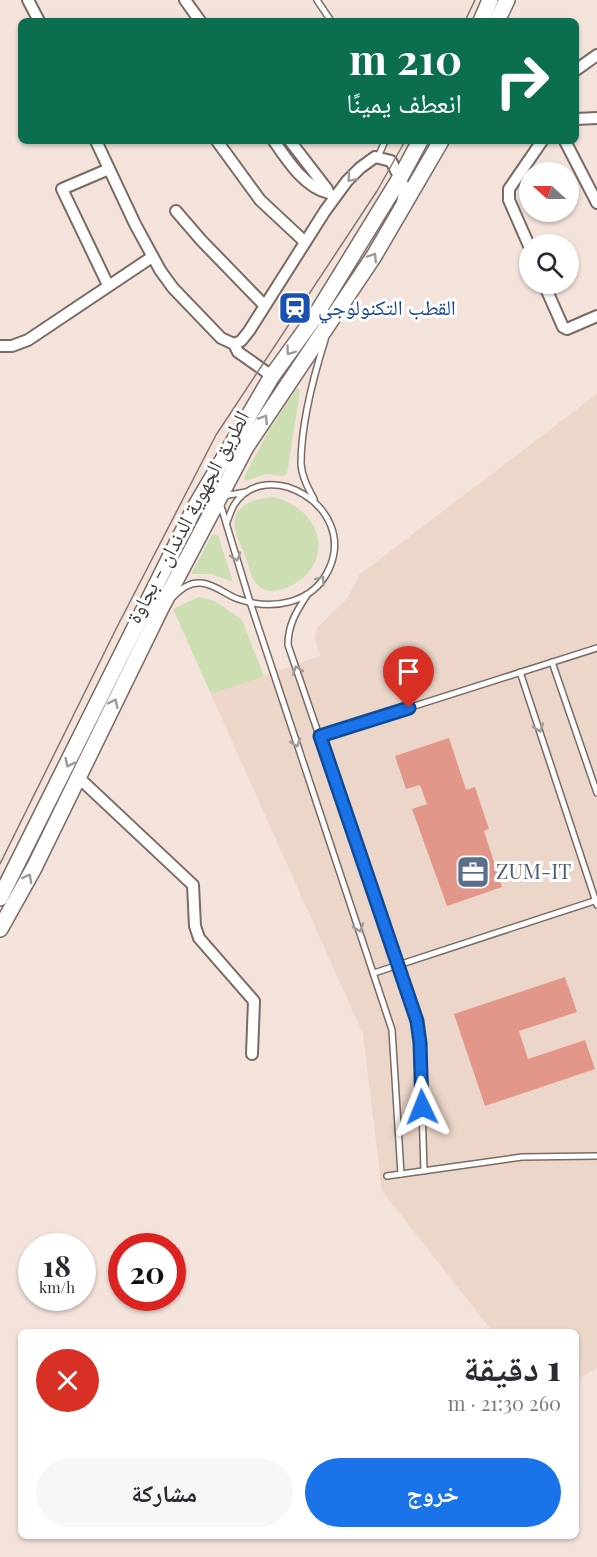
<!DOCTYPE html>
<html lang="ar">
<head>
<meta charset="utf-8">
<style>
	:root { --surface:#fff; --page:#f7f7f7; --text:#2b2b33; --muted:#7c7c81; --accent:#1a73e8 }
	body { margin:0; font-family:"Playfair Display","Noto Naskh Arabic",serif; background:var(--page); color:var(--text); direction:rtl; height:100vh; display:flex; flex-direction:column; font-size:22px; white-space:nowrap }
	* { box-sizing:border-box; margin:0 }
	p { font-size:20px; color:var(--muted) }
	.icon { flex:none; width:33px; height:33px; fill:none; stroke:currentColor; stroke-width:2; stroke-linecap:round; stroke-linejoin:round }
	.map { position:relative; flex:1; overflow:hidden; direction:ltr }
	.sheet { position:absolute; left:18px; top:1329px; width:561px; height:210px; display:flex; flex-direction:column; background:var(--surface); border-radius:9px; box-shadow:0 2px 4px #0004; direction:rtl }
	.sheet>* { flex:none }
	.guide { position:absolute; left:18px; top:18px; width:561px; height:126px; border-radius:9px; box-shadow:0 2px 4px #0004; direction:rtl; background:#0b6e4f; color:#fff; overflow:hidden }
	.needle { width:39px; rotate:291deg }
	.buttons { position:absolute; left:519px; top:162px; display:grid; gap:12px }
	.buttons a { display:grid; place-items:center; width:60px; height:60px; border-radius:50%; background:var(--surface); box-shadow:0 2px 4px #0004; font-size:30px }
	.speed { position:absolute; left:18px; top:1233px; display:flex; gap:12px; font-size:30px; font-weight:700; text-align:center }
	.speed>* { display:grid; place-content:center; width:78px; height:78px; border-radius:50%; background:var(--surface); box-shadow:0 2px 4px #0004; line-height:1 }
	.speed small { font-size:15px; font-weight:400 }
	.speed .limit { border:9px solid #d22; background:#fff; color:#111 }
	.pin { position:absolute; display:grid; place-items:center; width:51px; height:51px; color:#fff; margin:-62px -26px; border-radius:50% 50% 50% 0; rotate:-45deg; box-shadow:0 0 6px #0007 }
	.pin .icon { rotate:45deg }
	.me { position:absolute; width:66px; margin:-33px; rotate:358deg; stroke-linejoin:round; filter:drop-shadow(0 0 4px #0008) }
	.turn { display:flex; align-items:center; gap:21px; height:126px; padding:0 18px; font-size:27px }
	.turn .icon { width:78px; height:78px; stroke-width:2.5 }
	.turn b { display:block; font-size:42px; line-height:51px }
	.round { display:grid; place-items:center; flex:none; width:63px; height:63px; border-radius:32px; background:var(--page) }
	.summary { display:flex; align-items:center; justify-content:space-between; height:102px; padding:0 18px }
	h1 { font-size:36px; font-weight:800; line-height:45px }
	.primary-button { display:flex; gap:12px; margin-top:auto; padding:12px 18px }
	.primary-button a { flex:1; height:69px; border-radius:36px; background:var(--accent); color:#fff; font-size:24px; font-weight:800; line-height:69px; text-align:center }
	.primary-button a+a { background:var(--page); color:var(--text) }
	.map>svg:first-child { display:block }
</style>
</head>
<body>
<div class="map">
<svg width="597" height="1557" viewBox="0 0 597 1557">
	<rect width="100%" height="100%" fill="#f3e3db"/>
	<!-- built -->
	<path fill="#ebd6c9" d="M 597,394 L 597,1368 L 576,1380 L 576,1332 L 493,1332 L 382,1191 L 363,1034 L 211,694 L 320,656 L 315,639 L 318,627 L 347,599 L 359,575 Z"/>
	<!-- green -->
	<g fill="#cddeb2">
		<path d="M 297,388 L 300,390 L 299,398 L 287,474 L 284,476 L 266,474 L 246,481 L 244,477 L 268,432 Z"/>
		<path d="M 273,497 C 311,505 335,545 305,576 C 294,587 268,599 256,583 C 250,575 248,562 244,553 C 240,542 230,525 237,513 C 244,501 261,498 273,497 Z"/>
		<path d="M 216,534 L 218,535 L 233,582 L 211,574 L 191,574 L 212,535 Z"/>
		<path d="M 199,597 L 215,601 L 242,620 L 264,676 L 211,694 L 173,609 Z"/>
	</g>
	<!-- building -->
	<g fill="#e29689">
		<path d="M 449,738 L 466,790 L 475,787 L 489,829 L 484,831 L 502,887 L 447,906 L 412,809 L 427,804 L 420,785 L 406,789 L 395,756 Z"/>
		<path d="M 565,977 L 577,1012 L 519,1031 L 528,1059 L 585,1040 L 595,1069 L 485,1106 L 454,1014 Z"/>
	</g>
	<g fill="none" stroke-linecap="round" stroke-linejoin="round">
		<!-- lane casing -->
		<g stroke="#796b64" stroke-width="8">
			<g id="lane">
				<path d="M 317,0 L 331,21"/>
				<path d="M 378,157 L 385,141"/>
				<path d="M 314,499 C 308,488 302,477 301,464 C 301,425 313,378 325,340"/>
				<path d="M 202,502 L 207,499 L 246,492"/>
				<path d="M 220,503 L 250,602 L 392,1030 L 401,1174"/>
				<path d="M 307,595 C 296,612 288,625 288,645 L 417,1021 L 420,1043 L 424,1171"/>
				<path d="M 173,597 C 181,589 189,582 201,583 C 215,584 226,595 238,599 C 272,611 313,604 329,569 C 358,506 265,455 234,505 C 231,510 229,517 227,522"/>
				<path d="M 552,662 L 597,793"/>
				<path d="M 520,672 L 597,905"/>
				<path d="M 320,736 L 597,648"/>
				<path d="M 374,973 L 597,900"/>
				<path d="M 387,1176 L 522,1157 L 597,1156"/>
			</g>
		</g>
		<!-- street casing -->
		<g stroke="#796b64" stroke-width="14">
			<g id="street">
				<path d="M 28,0 L 39,21"/>
				<path d="M 185,0 L 200,21"/>
				<path d="M 576,70 L 597,55"/>
				<path d="M 576,119 L 597,118"/>
				<path d="M 96,141 L 135,224 L 160,270 L 173,288 L 221,338 L 234,344 L 238,352 L 272,376"/>
				<path d="M 217,141 L 260,200 L 305,242"/>
				<path d="M 274,141 C 287,160 305,188 329,193"/>
				<path d="M 290,141 L 327,189"/>
				<path d="M 565,141 L 597,203"/>
				<path d="M 176,211 L 201,240 L 264,305"/>
				<path d="M 530,248 L 509,200 L 509,189 L 542,141"/>
				<path d="M 544,284 L 563,327 L 567,329 L 597,316"/>
				<path d="M 108,285 L 62,189 L 109,169"/>
				<path d="M 234,344 L 241,341 L 249,331 L 325,211 L 347,181 L 360,168 L 375,157 L 391,161 L 405,188 L 402,203"/>
				<path d="M 0,346 L 12,346 L 28,340 L 152,257"/>
				<path d="M 78,777 L 193,885 L 195,926 L 199,938 L 254,1001 L 252,1054"/>
			</g>
		</g>
		<!-- secondary casing -->
		<g stroke="#796b64" stroke-width="18">
			<g id="secondary">
				<path d="M 481,21 L 490,0"/>
				<path d="M 497,21 L 507,0"/>
				<path d="M 0,898 L 195,507 L 272,376 L 314,318 L 400,178 L 420,141"/>
				<path d="M 0,929 L 34,868 L 161,608 L 246,447 L 374,256 L 441,141"/>
			</g>
		</g>
		<!-- lane -->
		<use href="#lane" stroke="#fff" stroke-width="5"/>
		<!-- street -->
		<use href="#street" stroke="#fff" stroke-width="10"/>
		<!-- secondary -->
		<use href="#secondary" stroke="#fff" stroke-width="15"/>
		<!-- tram -->
		<g stroke="#827873" stroke-width="1.5">
			<path d="M 465,21 L 475,0"/>
			<path d="M 0,864 L 117,627 L 216,435 L 377,191 L 405,141"/>
		</g>
	</g>
	<!-- one-way arrows -->
	<defs><path id="oneway-chevron" d="M-2-3.5L2.5 0L-2 3.5" fill="none" stroke-width="1.6" stroke-linecap="round" stroke-linejoin="round" transform="scale(1.5)"/></defs>
	<g stroke="#9e9c9a">
		<use href="#oneway-chevron" transform="translate(351 178) rotate(131)"/>
		<use href="#oneway-chevron" transform="translate(373 257) rotate(-57)"/>
		<use href="#oneway-chevron" transform="translate(290 351) rotate(126)"/>
		<use href="#oneway-chevron" transform="translate(264 419) rotate(-57)"/>
		<use href="#oneway-chevron" transform="translate(236 557) rotate(73)"/>
		<use href="#oneway-chevron" transform="translate(321 580) rotate(-52)"/>
		<use href="#oneway-chevron" transform="translate(297 670) rotate(-109)"/>
		<use href="#oneway-chevron" transform="translate(114 703) rotate(-64)"/>
		<use href="#oneway-chevron" transform="translate(539 728) rotate(71)"/>
		<use href="#oneway-chevron" transform="translate(296 743) rotate(72)"/>
		<use href="#oneway-chevron" transform="translate(69 763) rotate(116)"/>
		<use href="#oneway-chevron" transform="translate(28 878) rotate(-61)"/>
		<use href="#oneway-chevron" transform="translate(359 928) rotate(71)"/>
	</g>
	<g fill="none" stroke-linecap="round" stroke-linejoin="round">
		<!-- route casing -->
		<g stroke="#114b97" stroke-width="15">
			<path id="route" d="M 409,708 L 320,736 L 417,1021 L 420,1043 L 422,1107"/>
		</g>
		<!-- route -->
		<use href="#route" stroke="#1a73e8" stroke-width="10"/>
	</g>
	<!-- icons -->
	<defs>
		<g id="station-square" transform="scale(1.725)"><rect x="-9" y="-9" width="18" height="18" rx="4" fill="#1a4fb4" stroke="#fff"/><path d="M-3-6H3Q5-6 5-4V2Q5 4 3 4L4.5 6H3L1.5 4h-3L-3 6H-4.5L-3 4Q-5 4-5 2V-4Q-5-6-3-6ZM-3.5-4v3h7v-3ZM-3.5 1v1.5H-2V1ZM2 1v1.5H3.5V1Z" fill="#fff"/></g>
		<g id="office-square" transform="scale(1.725)"><rect x="-9" y="-9" width="18" height="18" rx="4" fill="#5c6f8a" stroke="#fff"/><path d="M-6-3h4V-5.5h4V-3h4V5H-6ZM-1-4.5V-3h2v-1.5ZM-6 0V1H6V0Z" fill="#fff"/></g>
	</defs>
	<g fill-rule="evenodd">
		<use href="#station-square" x="295" y="308"/>
		<use href="#office-square" x="473" y="872"/>
	</g>
	<g text-anchor="middle" stroke-width="6" stroke-linejoin="round" paint-order="stroke">
		<!-- transit labels -->
		<g font-size="21" fill="#164399" stroke="#fff" text-anchor="start">
			<text x="318" y="315">القطب التكنولوجي</text>
		</g>
		<!-- street labels -->
		<g font-size="21" fill="#3e3835" stroke="#fff">
			<text transform="translate(188 517) rotate(-62)" y="7">الطريق الجهوية الدندان - بجاوة</text>
		</g>
		<!-- service labels -->
		<g font-size="21" fill="#4e5e75" stroke="#fff" text-anchor="start">
			<text x="496" y="879">ZUM-IT</text>
		</g>
	</g>
</svg>
<div class="buttons">
<a><svg class="needle" viewBox="-14 -14 28 28"><path d="M0-13l5 13h-10z" fill="#e53935"/><path d="M0 13l5-13h-10z" fill="#7c7c81"/></svg></a>
<a><svg class="icon" aria-label="search" viewBox="0 0 24 24"><circle cx="10" cy="10" r="6"/><path d="M15 15l6 6"/></svg></a>
</div>
<div class="speed"><div>18<small>km/h</small></div><div class="limit">20</div></div>
<div class="pin" style="left:409px;top:708px;background:#d93025"><svg class="icon" aria-label="arrive" viewBox="0 0 24 24"><path d="M6 21V4h12l-3 4 3 4H6"/></svg></div>
<svg class="me" style="left:422px;top:1107px" viewBox="-20 -20 40 40"><path d="M0-17L14 15 0 8-14 15z" fill="#1a73e8" stroke="#fff" stroke-width="4"/></svg>
<div class="guide">
<div class="turn"><svg class="icon" aria-label="right" viewBox="0 0 24 24"><path d="M7 20v-9h11M14 6l5 5-5 5"/></svg><div><b>210 m</b>انعطف يمينًا</div></div>
</div>
<section class="sheet">
<div class="summary"><div><h1>1 دقيقة</h1><p>260 m · 21:30</p></div><a class="round" style="background:#d93025;color:#fff"><svg class="icon" aria-label="close" viewBox="0 0 24 24"><path d="M6 6l12 12M18 6L6 18"/></svg></a></div>
<div class="primary-button"><a>خروج</a><a>مشاركة</a></div>
</section>
</div>
</body>
</html>
